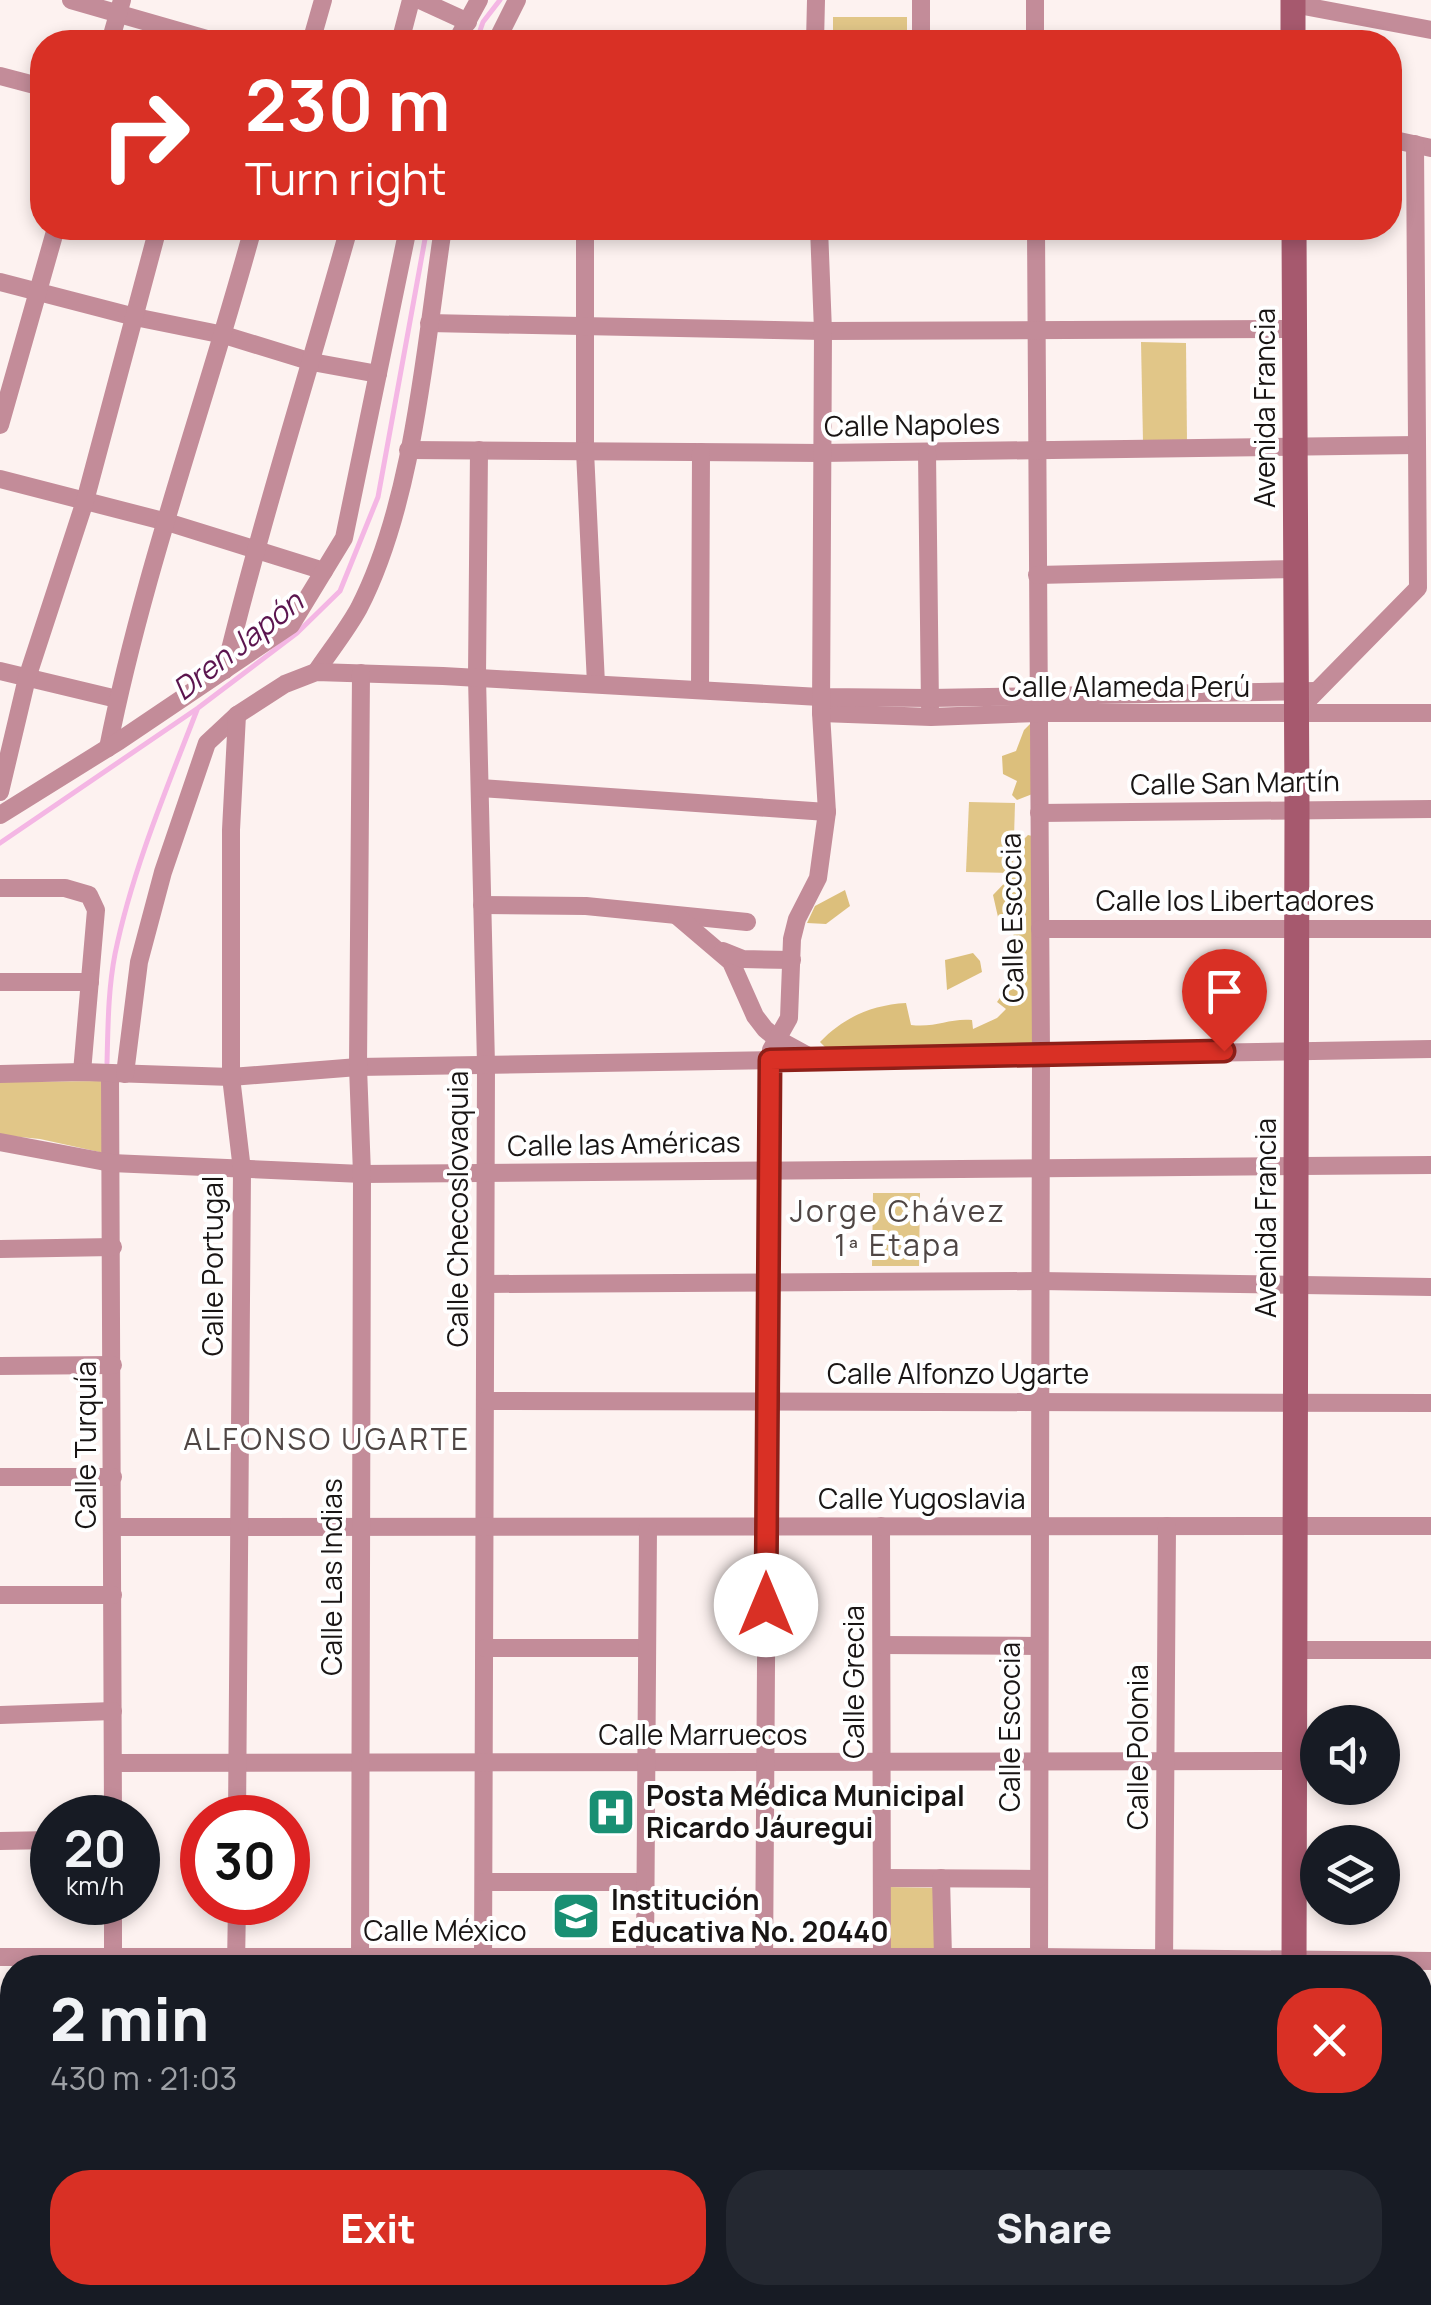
<!DOCTYPE html>
<html lang="en">
<head>
<meta charset="utf-8">
<style>
	:root { --surface:#171b24; --page:#242831; --text:#f1f3f6; --muted:#9ea1a6; --accent:#d93025 }
	body { margin:0; font-family:Manrope,sans-serif; background:var(--page); color:var(--text); height:100vh; display:flex; flex-direction:column; font-size:38px; white-space:nowrap }
	* { box-sizing:border-box; margin:0 }
	p { font-size:32px; color:var(--muted) }
	.icon { flex:none; width:55px; height:55px; fill:none; stroke:currentColor; stroke-width:2; stroke-linecap:round; stroke-linejoin:round }
	.map { position:relative; flex:1; overflow:hidden }
	.drawer { position:absolute; left:0px; top:1955px; width:1432px; height:350px; display:flex; flex-direction:column; background:var(--surface); border-radius:40px 40px 0 0; box-shadow:0 5px 15px #0003 }
	.drawer>* { flex:none }
	.banner { position:absolute; left:30px; top:30px; width:1372px; height:210px; border-radius:40px; box-shadow:0 5px 15px #0003; background:#d93025; color:#fff; overflow:hidden }
	.buttons { position:absolute; left:1300px; top:1705px; display:grid; gap:20px }
	.buttons a { display:grid; place-items:center; width:100px; height:100px; border-radius:50%; background:var(--surface); box-shadow:0 5px 15px #0003; font-size:50px }
	.speed { position:absolute; left:30px; top:1795px; display:flex; gap:20px; font-size:50px; font-weight:700; text-align:center }
	.speed>* { display:grid; place-content:center; width:130px; height:130px; border-radius:50%; background:var(--surface); box-shadow:0 5px 15px #0003; line-height:1 }
	.speed small { font-size:25px; font-weight:400 }
	.speed .limit { border:15px solid #d22; background:#fff; color:#111 }
	.pin { position:absolute; display:grid; place-items:center; width:85px; height:85px; color:#fff; margin:-102px -42px; border-radius:50% 50% 50% 0; rotate:-45deg; box-shadow:0 0 10px #0007 }
	.pin .icon { rotate:45deg }
	.me { position:absolute; width:110px; margin:-55px; rotate:0deg; stroke-linejoin:round; filter:drop-shadow(0 0 8px #0008) }
	.turn { display:flex; align-items:center; gap:35px; height:210px; padding:0 50px; font-size:45px }
	.turn .icon { width:130px; height:130px; stroke-width:2.5 }
	.turn b { display:block; font-size:70px; line-height:85px }
	.round { display:grid; place-items:center; flex:none; width:105px; height:105px; border-radius:40px; background:var(--page) }
	.overview { display:flex; align-items:center; justify-content:space-between; height:170px; padding:0 50px }
	h1 { font-size:60px; font-weight:800; line-height:75px }
	.primary-button { display:flex; gap:20px; margin-top:auto; padding:20px 50px }
	.primary-button a { flex:1; height:115px; border-radius:40px; background:var(--accent); color:#fff; font-size:40px; font-weight:800; line-height:115px; text-align:center }
	.primary-button a+a { background:var(--page); color:var(--text) }
	.map>svg:first-child { display:block }
</style>
</head>
<body>
<div class="map">
<svg width="1431" height="2305" viewBox="0 0 1431 2305">
	<rect width="100%" height="100%" fill="#fdf2f0"/>
	<!-- green -->
	<g fill="#e1c688">
		<rect x="833" y="17" width="74" height="25"/>
		<path d="M 1141,342 L 1186,343 L 1187,442 L 1143,442 Z"/>
		<path d="M 969,802 L 1015,803 L 1013,873 L 966,872 Z"/>
		<path d="M 104,1081 L 104,1153 L 40,1139 L 0,1135 L 0,1082 Z"/>
		<path d="M 873,1193 L 920,1193 L 919,1266 L 872,1266 Z"/>
		<path d="M 888,1887 L 939,1888 L 940,1951 L 889,1952 Z"/>
	</g>
	<!-- forest -->
	<g fill="#dcbf7c">
		<path d="M 1033,721 L 1035,793 L 1017,800 L 1012,795 L 1017,781 L 1003,774 L 1002,756 L 1016,751 L 1024,730 Z"/>
		<path d="M 1028,835 L 1036,837 L 1041,1055 L 832,1054 L 820,1042 C 844,1017 872,1005 906,1003 L 911,1025 C 936,1028 949,1018 972,1020 L 973,1029 L 997,1018 L 1006,1009 L 997,1002 L 1010,983 L 1007,968 L 1015,927 L 998,917 L 993,895 L 1021,866 L 1014,849 Z"/>
		<path d="M 845,890 L 850,906 L 826,924 L 807,923 L 815,906 Z"/>
		<path d="M 973,953 L 980,961 L 982,972 L 947,990 L 945,960 Z"/>
	</g>
	<g fill="none" stroke-linecap="round" stroke-linejoin="round">
		<!-- stream -->
		<g stroke="#f4b6e4" stroke-width="5">
			<path d="M 476,42 L 483,22 L 500,0"/>
			<path d="M 0,843 L 198,708 L 297,633 L 340,591 L 378,497 L 427,228"/>
			<path d="M 107,1063 C 108,1027 108,990 115,954 C 132,871 166,790 197,710"/>
		</g>
		<!-- street -->
		<g stroke="#c38c99" stroke-width="18">
			<path d="M 71,0 L 217,42"/>
			<path d="M 420,0 L 468,22"/>
			<path d="M 921,0 L 921,42"/>
			<path d="M 1035,0 L 1035,42"/>
			<path d="M 1293,4 L 1431,30"/>
			<path d="M 110,42 L 122,0"/>
			<path d="M 311,42 L 323,0"/>
			<path d="M 400,42 L 411,0"/>
			<path d="M 456,42 L 479,0"/>
			<path d="M 496,42 L 517,0"/>
			<path d="M 815,42 L 816,0"/>
			<path d="M 0,76 L 42,87"/>
			<path d="M 1390,139 L 1431,148"/>
			<path d="M 585,228 L 585,451 L 596,684"/>
			<path d="M 1036,228 L 1041,1055 L 1039,1968"/>
			<path d="M 0,282 L 135,317 L 224,335 L 312,362 L 378,374"/>
			<path d="M 429,323 L 823,331 L 1295,329"/>
			<path d="M 0,425 L 56,228"/>
			<path d="M 408,450 L 821,453 L 1417,445"/>
			<path d="M 479,450 L 477,677 L 486,1065 L 483,1968"/>
			<path d="M 927,452 L 930,707"/>
			<path d="M 0,479 L 167,522 L 324,571"/>
			<path d="M 1037,575 L 1296,569"/>
			<path d="M 225,670 C 261,521 308,375 349,228"/>
			<path d="M 0,671 L 117,699"/>
			<path d="M 316,672 C 330,651 347,630 359,608 C 414,501 425,347 443,228"/>
			<path d="M 700,690 L 701,452"/>
			<path d="M 1310,698 L 1418,588 L 1415,144"/>
			<path d="M 821,713 L 931,717 L 1038,713 L 1431,713"/>
			<path d="M 108,748 C 143,572 206,401 253,228"/>
			<path d="M 480,788 L 827,812"/>
			<path d="M 0,792 L 27,678 L 85,501 L 158,228"/>
			<path d="M 1039,813 L 1431,809"/>
			<path d="M 0,815 L 119,741 L 291,625 L 344,538 L 408,228"/>
			<path d="M 0,888 L 65,888 L 89,895 L 96,910 L 82,1072"/>
			<path d="M 482,905 L 586,906 L 747,922"/>
			<path d="M 677,916 L 731,962 L 755,1016 L 765,1029 L 777,1039 L 810,1057"/>
			<path d="M 1040,929 L 1431,929"/>
			<path d="M 723,951 L 743,959 L 792,960"/>
			<path d="M 0,982 L 90,982"/>
			<path d="M 110,1073 L 113,1818"/>
			<path d="M 0,1074 L 82,1072 L 231,1077 L 358,1067 L 1431,1049"/>
			<path d="M 125,1074 L 139,962 L 163,872 L 207,743 L 237,715 L 285,684 L 316,672 L 443,676 L 820,697 L 930,698 L 1316,691"/>
			<path d="M 0,1142 L 111,1163 L 362,1174 L 1431,1165"/>
			<path d="M 0,1249 L 113,1247"/>
			<path d="M 486,1284 L 1040,1281 L 1431,1287"/>
			<path d="M 0,1366 L 113,1365"/>
			<path d="M 485,1401 L 1431,1403"/>
			<path d="M 0,1477 L 113,1477"/>
			<path d="M 881,1526 L 882,1957"/>
			<path d="M 113,1527 L 1431,1526"/>
			<path d="M 0,1595 L 113,1595"/>
			<path d="M 882,1645 L 1038,1646"/>
			<path d="M 485,1648 L 647,1648"/>
			<path d="M 1294,1650 L 1431,1650"/>
			<path d="M 0,1715 L 113,1711"/>
			<path d="M 113,1763 L 1293,1761"/>
			<path d="M 237,1818 L 242,1170 L 231,1077 L 231,830 L 237,715"/>
			<path d="M 0,1841 L 52,1840"/>
			<path d="M 882,1878 L 1038,1879"/>
			<path d="M 941,1878 L 943,1957"/>
			<path d="M 484,1882 L 645,1882"/>
			<path d="M 0,1957 L 1039,1957 L 1431,1961"/>
			<path d="M 645,1958 L 648,1527"/>
			<path d="M 113,1967 L 113,1902"/>
			<path d="M 236,1967 L 237,1902"/>
			<path d="M 360,1967 L 362,1174 L 358,1067 L 361,673"/>
			<path d="M 1164,1967 L 1167,1526"/>
			<path d="M 764,1968 L 770,1060 L 771,1050 L 789,1018 L 792,939 L 797,919 L 818,878 L 827,812 L 821,713 L 823,331 L 819,228"/>
			<path d="M 0,2291 L 12,2291"/>
			<path d="M 113,2292 L 113,2305"/>
			<path d="M 360,2292 L 360,2305"/>
			<path d="M 434,2292 L 1294,2296"/>
			<path d="M 234,2305 L 234,2292"/>
			<path d="M 1430,2305 L 1431,2063"/>
		</g>
		<!-- secondary -->
		<g stroke="#a6596e" stroke-width="25">
			<path d="M 1293,0 L 1293,42"/>
			<path d="M 1294,1968 L 1297,810 L 1294,228"/>
			<path d="M 0,2089 L 12,2089"/>
			<path d="M 1420,2089 L 1431,2089"/>
			<path d="M 1294,2292 L 1295,2305"/>
		</g>
	</g>
	<g fill="none" stroke-linecap="round" stroke-linejoin="round">
		<!-- route casing -->
		<g stroke="#8d1f18" stroke-width="25">
			<path id="route" d="M 766,1605 L 770,1060 L 1224,1051"/>
		</g>
		<!-- route -->
		<use href="#route" stroke="#d93025" stroke-width="18"/>
	</g>
	<!-- icons -->
	<defs>
		<g id="hospital-square" transform="scale(2.5)"><rect x="-9" y="-9" width="18" height="18" rx="4" fill="#198f73" stroke="#fff"/><path d="M-5-5h3v3.5h4V-5h3V5h-3V1.5h-4V5h-3Z" fill="#fff"/></g>
		<g id="school-square" transform="scale(2.5)"><rect x="-9" y="-9" width="18" height="18" rx="4" fill="#198f73" stroke="#fff"/><path d="M0-5L7-2L0 1L-7-2ZM-4 1L0 2.5L4 1V4Q0 6-4 4Z" fill="#fff"/></g>
	</defs>
	<g fill-rule="evenodd">
		<use href="#hospital-square" x="611" y="1812"/>
		<use href="#school-square" x="576" y="1916"/>
	</g>
	<g text-anchor="middle" stroke-width="8" stroke-linejoin="round" paint-order="stroke">
		<!-- street labels -->
		<g font-size="28" fill="#191514" stroke="#fff">
			<text transform="translate(1265 408) rotate(-90)" y="10">Avenida Francia</text>
			<text transform="translate(912 425) rotate(-1)" y="10">Calle Napoles</text>
			<text x="1126" y="697">Calle Alameda Perú</text>
			<text transform="translate(1235 783) rotate(-1)" y="10">Calle San Martín</text>
			<text x="1235" y="911">Calle los Libertadores</text>
			<text transform="translate(1012 918) rotate(-91)" y="10">Calle Escocia</text>
			<text transform="translate(624 1144) rotate(-1)" y="10">Calle las Américas</text>
			<text transform="translate(458 1209) rotate(-90)" y="10">Calle Checoslovaquia</text>
			<text transform="translate(1266 1218) rotate(-90)" y="10">Avenida Francia</text>
			<text transform="translate(213 1266) rotate(-90)" y="10">Calle Portugal</text>
			<text x="958" y="1384">Calle Alfonzo Ugarte</text>
			<text transform="translate(86 1445) rotate(-90)" y="10">Calle Turquía</text>
			<text x="922" y="1509">Calle Yugoslavia</text>
			<text transform="translate(332 1577) rotate(-90)" y="10">Calle Las Indias</text>
			<text transform="translate(854 1682) rotate(-90)" y="10">Calle Grecia</text>
			<text transform="translate(1010 1727) rotate(-90)" y="10">Calle Escocia</text>
			<text x="703" y="1745">Calle Marruecos</text>
			<text transform="translate(1138 1747) rotate(-90)" y="10">Calle Polonia</text>
			<text x="445" y="1941">Calle México</text>
		</g>
		<!-- poi labels -->
		<g font-size="28" font-weight="bold" fill="#191514" stroke="#fff" text-anchor="start">
			<text x="646" y="1806">Posta Médica Municipal<tspan x="646" dy="32">Ricardo Jáuregui</tspan></text>
			<text x="611" y="1910">Institución<tspan x="611" dy="32">Educativa No. 20440</tspan></text>
		</g>
		<!-- water labels -->
		<g font-size="30" font-style="italic" fill="#5b154f" stroke="#fff">
			<text transform="translate(238 646) rotate(-38)" y="10">Dren Japón</text>
		</g>
		<!-- neighbourhood labels -->
		<g font-size="30" letter-spacing="2.5" fill="#4f4644" stroke="#fff">
			<text x="898" y="1222">Jorge Chávez<tspan x="898" dy="34">1ª Etapa</tspan></text>
			<text x="327" y="1450">ALFONSO UGARTE</text>
		</g>
	</g>
</svg>
<div class="buttons">
<a><svg class="icon" aria-label="sound" viewBox="0 0 24 24"><path d="M4 9h4l5-4v14l-5-4H4zM17 9q2 3 0 6"/></svg></a>
<a><svg class="icon" aria-label="layers" viewBox="0 0 24 24"><path d="M12 4l9 5-9 5-9-5zM3 14l9 5 9-5"/></svg></a>
</div>
<div class="speed"><div>20<small>km/h</small></div><div class="limit">30</div></div>
<div class="pin" style="left:1224px;top:1051px;background:#d93025"><svg class="icon" aria-label="arrive" viewBox="0 0 24 24"><path d="M6 21V4h12l-3 4 3 4H6"/></svg></div>
<svg class="me" style="left:766px;top:1605px" viewBox="-20 -20 40 40"><circle r="19" fill="#fff"/><path d="M0-13L10 11 0 6-10 11z" fill="#d93025"/></svg>
<div class="banner">
<div class="turn"><svg class="icon" aria-label="right" viewBox="0 0 24 24"><path d="M7 20v-9h11M14 6l5 5-5 5"/></svg><div><b>230 m</b>Turn right</div></div>
</div>
<section class="drawer">
<div class="overview"><div><h1>2 min</h1><p>430 m · 21:03</p></div><a class="round" style="background:#d93025;color:#fff"><svg class="icon" aria-label="close" viewBox="0 0 24 24"><path d="M6 6l12 12M18 6L6 18"/></svg></a></div>
<div class="primary-button"><a>Exit</a><a>Share</a></div>
</section>
</div>
</body>
</html>
